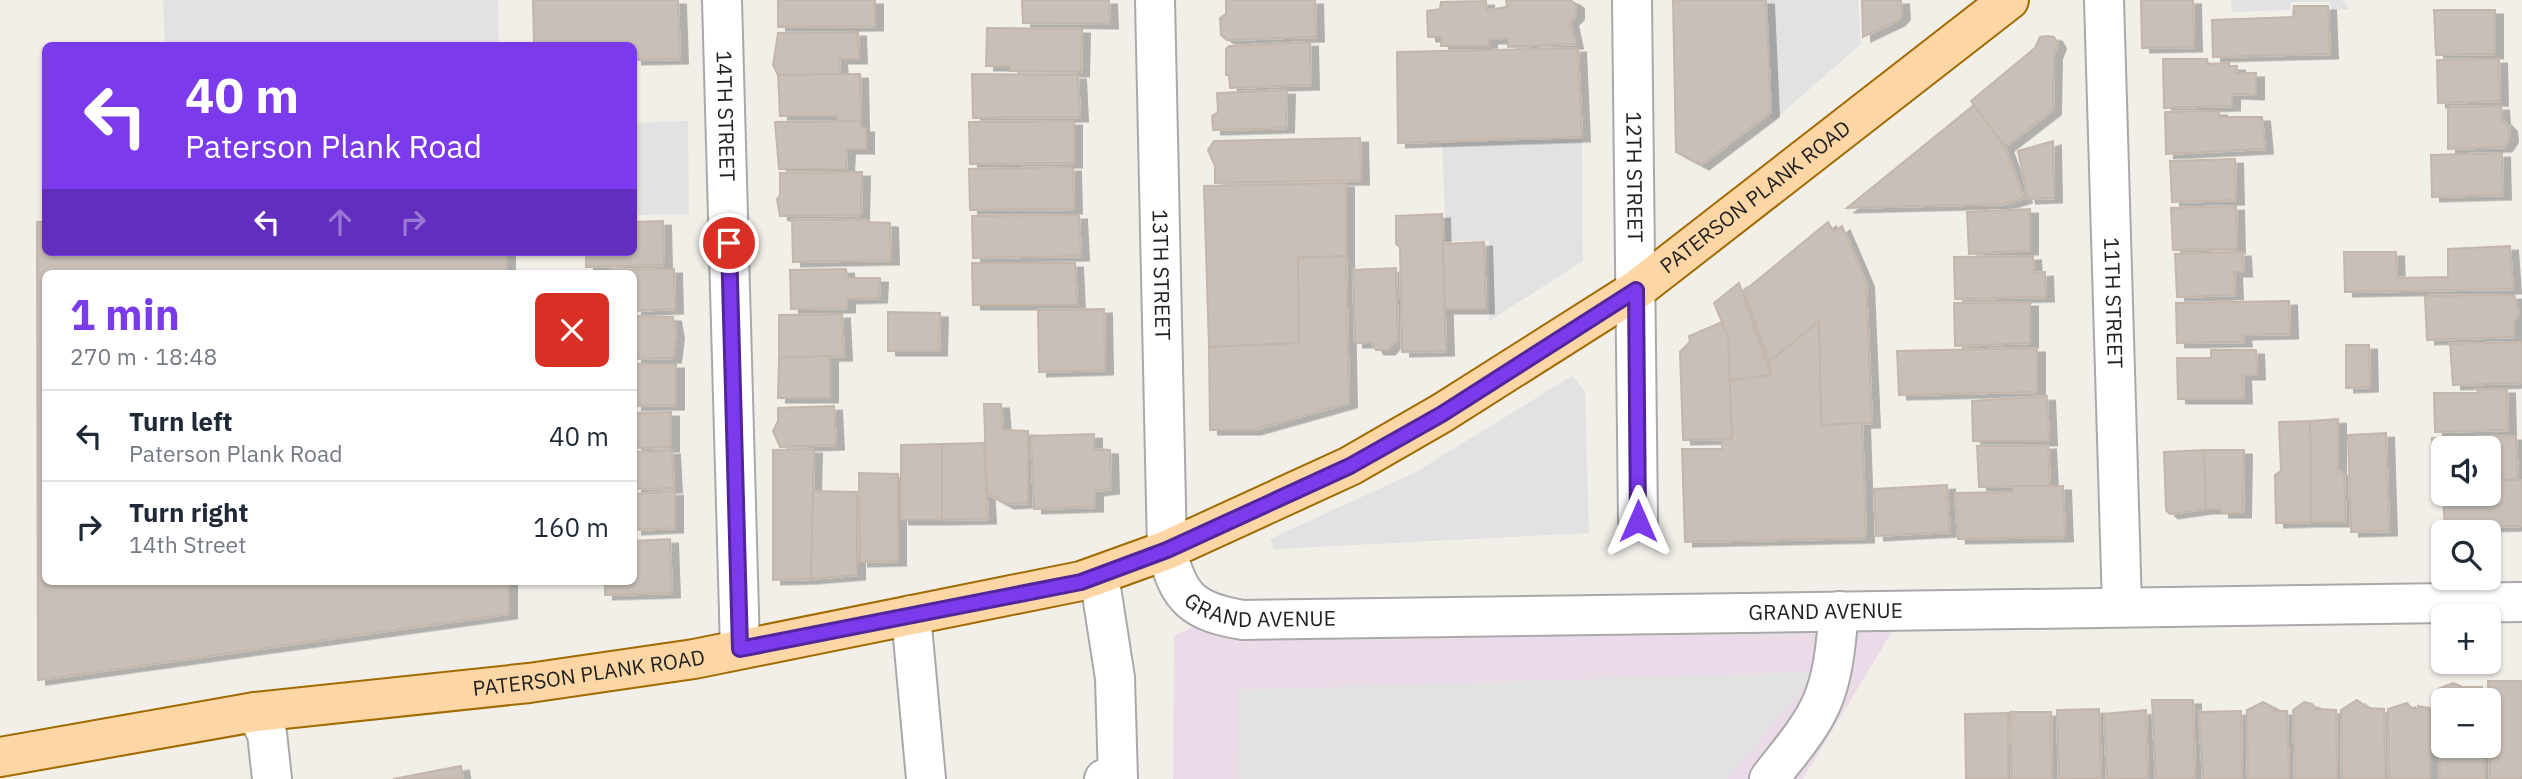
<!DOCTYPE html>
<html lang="en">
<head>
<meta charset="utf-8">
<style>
	:root { --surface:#fff; --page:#f6f6f7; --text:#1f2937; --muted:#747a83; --line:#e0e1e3; --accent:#7c3aed }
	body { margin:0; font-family:"IBM Plex Sans",sans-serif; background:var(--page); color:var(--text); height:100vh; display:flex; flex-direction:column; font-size:26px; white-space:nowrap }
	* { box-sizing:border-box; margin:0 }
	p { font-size:23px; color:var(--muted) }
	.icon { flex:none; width:38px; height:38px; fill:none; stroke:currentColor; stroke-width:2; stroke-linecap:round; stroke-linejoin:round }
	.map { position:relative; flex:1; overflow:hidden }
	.sheet { position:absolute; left:42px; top:270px; width:595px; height:315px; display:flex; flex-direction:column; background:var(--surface); border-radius:10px; box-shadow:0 2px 5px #0004 }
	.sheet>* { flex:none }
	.banner { position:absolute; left:42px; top:42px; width:595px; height:214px; border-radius:10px; box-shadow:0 2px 5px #0004; background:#7c3aed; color:#fff; overflow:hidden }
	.fabs { position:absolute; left:2431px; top:436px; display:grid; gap:14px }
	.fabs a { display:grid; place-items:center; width:70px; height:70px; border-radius:10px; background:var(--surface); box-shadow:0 2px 5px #0004; font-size:35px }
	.pin { position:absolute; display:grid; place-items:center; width:60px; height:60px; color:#fff; margin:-30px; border:4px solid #fff; border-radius:50%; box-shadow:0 2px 7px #0007 }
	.me { position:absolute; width:77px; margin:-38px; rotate:0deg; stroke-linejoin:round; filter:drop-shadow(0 0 5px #0008) }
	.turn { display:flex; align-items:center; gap:24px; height:147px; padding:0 28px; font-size:32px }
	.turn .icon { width:91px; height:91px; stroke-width:2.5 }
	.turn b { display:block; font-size:49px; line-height:60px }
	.lanes { display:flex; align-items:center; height:66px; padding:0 28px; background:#0003; justify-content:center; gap:35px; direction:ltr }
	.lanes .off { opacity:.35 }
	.round { display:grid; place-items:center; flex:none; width:74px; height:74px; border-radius:10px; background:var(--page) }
	.head { display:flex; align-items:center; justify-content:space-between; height:119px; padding:0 28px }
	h1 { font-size:42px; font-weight:700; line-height:52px; color:var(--accent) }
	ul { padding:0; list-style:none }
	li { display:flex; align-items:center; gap:21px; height:91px; padding:0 28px; border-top:2px solid var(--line) }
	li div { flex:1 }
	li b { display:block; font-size:26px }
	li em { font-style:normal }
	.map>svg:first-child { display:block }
</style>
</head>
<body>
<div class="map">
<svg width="2522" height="779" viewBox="0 0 2522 779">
	<defs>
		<filter id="shadow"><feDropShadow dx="8" dy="4.5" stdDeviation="0" flood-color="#0004"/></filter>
	</defs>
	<rect width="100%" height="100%" fill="#f2efe9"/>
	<!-- industrial -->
	<path fill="#ebdbe8" d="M 1245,601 L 1905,610 L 1803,779 L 1173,779 L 1174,636 Z"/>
	<!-- parking -->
	<g fill="#e2e2e2">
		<path d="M 163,0 L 498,0 L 499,45 L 165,45 Z"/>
		<path d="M 1766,0 L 1858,0 L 1861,44 L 1774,120 L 1768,114 L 1771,111 Z"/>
		<path d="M 2231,0 L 2342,0 L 2349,9 L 2332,10 L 2330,2 L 2291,2 L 2290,10 L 2232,12 Z"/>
		<path d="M 688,121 L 689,214 L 634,215 L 634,123 Z"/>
		<path d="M 1582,137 L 1583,261 L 1489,321 L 1489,241 L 1446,241 L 1442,141 Z"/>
		<path d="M 1572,376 L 1585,391 L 1589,533 L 1274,549 L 1270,539 L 1416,472 Z"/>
		<path d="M 1816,672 L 1727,779 L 1239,779 L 1236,690 Z"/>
	</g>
	<!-- building -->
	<g fill="#c7bfb8" stroke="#c4b6ab" stroke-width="2" filter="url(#shadow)">
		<path d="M 533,0 L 678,0 L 680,59 L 634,60 L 634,46 L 534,46 Z"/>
		<path d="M 778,0 L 875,0 L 875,26 L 778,27 Z"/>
		<path d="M 1022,0 L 1109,0 L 1110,24 L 1023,23 Z"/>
		<path d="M 1226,0 L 1315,0 L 1316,37 L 1227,40 L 1221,35 L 1220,18 L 1226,14 Z"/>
		<path d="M 1506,0 L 1570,0 L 1576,4 L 1576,15 L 1570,21 L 1575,44 L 1508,47 L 1508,39 L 1489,39 L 1489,46 L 1441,46 L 1441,37 L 1428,37 L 1427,11 L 1440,9 L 1441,2 L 1486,1 L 1487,10 L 1507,7 Z"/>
		<path d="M 1673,0 L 1766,0 L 1771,112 L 1701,165 L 1676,152 Z"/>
		<path d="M 1862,0 L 1901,0 L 1902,15 L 1897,21 L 1863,37 Z"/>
		<path d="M 2141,0 L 2193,0 L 2194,47 L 2142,48 Z"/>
		<path d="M 2294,6 L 2328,6 L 2330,54 L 2213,57 L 2212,20 L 2293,17 Z"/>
		<path d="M 2434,10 L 2495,10 L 2495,54 L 2436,55 Z"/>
		<path d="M 987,28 L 1082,29 L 1081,72 L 1010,71 L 1010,66 L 986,66 Z"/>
		<path d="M 858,32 L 859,59 L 839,59 L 840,74 L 778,75 L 773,65 L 778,33 Z"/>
		<path d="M 2047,36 L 2054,37 L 2058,44 L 2054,55 L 2053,110 L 2005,147 L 1971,101 L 2035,48 L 2040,37 Z"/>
		<path d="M 1310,42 L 1311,85 L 1230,88 L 1229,75 L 1226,75 L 1226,49 L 1229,46 Z"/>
		<path d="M 1578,48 L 1582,137 L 1398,143 L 1397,52 Z"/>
		<path d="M 2163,59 L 2207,59 L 2208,64 L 2229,63 L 2229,66 L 2237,66 L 2236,73 L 2256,73 L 2256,95 L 2232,94 L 2232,106 L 2164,108 Z"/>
		<path d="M 2499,59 L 2500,101 L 2438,103 L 2437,60 Z"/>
		<path d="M 860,74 L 861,121 L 837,121 L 837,116 L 780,116 L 778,75 Z"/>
		<path d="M 972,74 L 1078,75 L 1080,117 L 973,118 Z"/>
		<path d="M 1287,90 L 1286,128 L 1213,130 L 1212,116 L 1218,112 L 1217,93 Z"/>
		<path d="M 1974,105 L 2005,147 L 2024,198 L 2005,204 L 1847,208 Z"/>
		<path d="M 2501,106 L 2502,120 L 2509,127 L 2510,138 L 2504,147 L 2448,149 L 2448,107 Z"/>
		<path d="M 2219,111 L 2219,117 L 2262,117 L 2265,149 L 2166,154 L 2165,112 Z"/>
		<path d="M 861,121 L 861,128 L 866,128 L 866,149 L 847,149 L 846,169 L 779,169 L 775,122 Z"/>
		<path d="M 1074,121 L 1074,163 L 970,164 L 969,122 Z"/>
		<path d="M 1360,138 L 1361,180 L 1215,183 L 1215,166 L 1208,150 L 1214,141 Z"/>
		<path d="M 2053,141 L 2054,198 L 2028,199 L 2018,151 Z"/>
		<path d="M 2502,153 L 2503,195 L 2432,197 L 2431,155 Z"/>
		<path d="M 2235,159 L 2236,200 L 2172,202 L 2170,161 Z"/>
		<path d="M 1073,167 L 1074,209 L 970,210 L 969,169 Z"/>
		<path d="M 862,172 L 861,215 L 780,216 L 777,199 L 780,195 L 780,173 Z"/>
		<path d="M 1346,183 L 1346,256 L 1298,258 L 1299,343 L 1209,347 L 1204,186 Z"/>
		<path d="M 2236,206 L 2237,249 L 2173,250 L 2171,208 Z"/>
		<path d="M 2030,209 L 2030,250 L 1969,254 L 1967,212 Z"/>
		<path d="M 1442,214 L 1446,351 L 1402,352 L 1400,247 L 1396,244 L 1396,216 Z"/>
		<path d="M 1079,215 L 1081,256 L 973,258 L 972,216 Z"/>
		<path d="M 868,219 L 868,222 L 890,223 L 891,260 L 793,262 L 792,220 Z"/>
		<path d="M 663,221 L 664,265 L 586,267 L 586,252 L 634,252 L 634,222 Z"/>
		<path d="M 37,222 L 46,222 L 46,252 L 507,252 L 507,273 L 46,273 L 46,581 L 509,581 L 509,614 L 38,680 Z"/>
		<path d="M 1828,222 L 1834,232 L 1842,226 L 1866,282 L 1872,423 L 1821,425 L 1819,321 L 1769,362 L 1744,291 Z"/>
		<path d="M 1484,242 L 1486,309 L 1445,309 L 1443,244 Z"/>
		<path d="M 2510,246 L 2513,289 L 2345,292 L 2344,252 L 2396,252 L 2397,278 L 2448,277 L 2448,249 Z"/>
		<path d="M 2243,252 L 2244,272 L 2234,272 L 2235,295 L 2177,297 L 2175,254 Z"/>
		<path d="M 1346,256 L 1349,403 L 1253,430 L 1210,430 L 1209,347 L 1299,343 L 1298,258 Z"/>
		<path d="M 2033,256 L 2034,273 L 2045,272 L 2046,297 L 1955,299 L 1954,257 Z"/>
		<path d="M 972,263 L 1075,263 L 1077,305 L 973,305 Z"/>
		<path d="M 1396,268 L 1398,341 L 1394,342 L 1387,350 L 1376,350 L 1372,343 L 1355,343 L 1353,270 Z"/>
		<path d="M 674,269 L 675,309 L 634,311 L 634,273 L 610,273 L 610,270 Z"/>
		<path d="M 846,269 L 847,278 L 880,278 L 879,298 L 847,299 L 847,308 L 791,309 L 790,270 Z"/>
		<path d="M 1739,283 L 1771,375 L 1729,380 L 1728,336 L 1714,303 Z"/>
		<path d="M 2514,295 L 2519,314 L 2514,321 L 2514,337 L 2427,340 L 2425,296 Z"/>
		<path d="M 2289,301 L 2290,334 L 2243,335 L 2244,342 L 2177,343 L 2176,303 Z"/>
		<path d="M 2030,302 L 2030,343 L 1955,346 L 1954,303 Z"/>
		<path d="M 1104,309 L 1105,370 L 1039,372 L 1038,310 Z"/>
		<path d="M 888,312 L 940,313 L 939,351 L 888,351 Z"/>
		<path d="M 842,314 L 844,356 L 779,358 L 779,315 Z"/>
		<path d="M 634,316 L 673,317 L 676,334 L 673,358 L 634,359 Z"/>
		<path d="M 1819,321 L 1821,425 L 1862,423 L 1866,538 L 1685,542 L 1682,449 L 1722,449 L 1722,439 L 1732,439 L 1729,380 L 1771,375 L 1769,362 Z"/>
		<path d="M 1722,322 L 1728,336 L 1732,439 L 1683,440 L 1680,352 L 1690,342 L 1689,336 Z"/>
		<path d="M 2522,342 L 2522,383 L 2453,385 L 2450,344 Z"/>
		<path d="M 2346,345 L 2369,345 L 2370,387 L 2346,388 Z"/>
		<path d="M 2037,348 L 2037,392 L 1899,395 L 1897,351 Z"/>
		<path d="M 2211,350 L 2256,350 L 2257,375 L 2243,375 L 2244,399 L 2178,399 L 2177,358 L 2211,358 Z"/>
		<path d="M 830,356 L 830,398 L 778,398 L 779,358 Z"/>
		<path d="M 634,364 L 676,364 L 676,405 L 634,406 Z"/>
		<path d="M 2477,389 L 2507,389 L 2508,430 L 2435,432 L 2434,393 L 2478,393 Z"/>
		<path d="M 2047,396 L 2049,441 L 1973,441 L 1972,401 Z"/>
		<path d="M 984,404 L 1001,404 L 1003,430 L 1028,431 L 1028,503 L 1006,504 L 987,494 Z"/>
		<path d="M 834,406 L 836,445 L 780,447 L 773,431 L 778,421 L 778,408 Z"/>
		<path d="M 671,412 L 671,447 L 634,448 L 634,413 Z"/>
		<path d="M 2338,419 L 2338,471 L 2344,474 L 2346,522 L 2311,522 L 2310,421 Z"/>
		<path d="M 2310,421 L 2311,522 L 2276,523 L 2275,475 L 2281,471 L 2279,422 Z"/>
		<path d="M 2386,433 L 2389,531 L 2351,532 L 2348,435 Z"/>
		<path d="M 1094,434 L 1094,449 L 1110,450 L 1111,489 L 1095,491 L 1095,507 L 1034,509 L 1031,436 Z"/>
		<path d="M 2516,436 L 2518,479 L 2496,480 L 2496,473 L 2488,473 L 2488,448 L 2443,448 L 2443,481 L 2435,481 L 2432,438 Z"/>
		<path d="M 984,443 L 988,519 L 942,520 L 942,444 Z"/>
		<path d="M 942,444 L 942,520 L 901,520 L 901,445 Z"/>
		<path d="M 2048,445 L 2050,486 L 1979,487 L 1977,446 Z"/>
		<path d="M 814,449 L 811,579 L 773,580 L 773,450 Z"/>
		<path d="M 672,450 L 674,488 L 634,489 L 634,452 Z"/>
		<path d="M 2204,450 L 2206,509 L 2170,514 L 2166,510 L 2164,452 Z"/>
		<path d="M 2204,450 L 2244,450 L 2243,513 L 2221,513 L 2221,509 L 2206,509 Z"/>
		<path d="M 859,473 L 898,474 L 898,561 L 860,562 Z"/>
		<path d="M 2488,480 L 2522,480 L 2522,526 L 2445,528 L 2442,481 L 2443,494 L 2488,494 Z"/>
		<path d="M 1947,485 L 1950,532 L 1876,536 L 1874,489 Z"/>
		<path d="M 2013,486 L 2063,486 L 2065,537 L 1958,539 L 1955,493 L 2013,492 Z"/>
		<path d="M 675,491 L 675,528 L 634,530 L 634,494 Z"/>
		<path d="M 813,491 L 857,492 L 857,575 L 811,579 Z"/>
		<path d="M 670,539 L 672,593 L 605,595 L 605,581 L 634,581 L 634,541 Z"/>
		<path d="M 2488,681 L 2522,681 L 2522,779 L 2490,779 Z"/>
		<path d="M 2453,683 L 2462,687 L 2482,687 L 2483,700 L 2443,700 L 2443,746 L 2484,746 L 2485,779 L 2440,779 L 2438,689 Z"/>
		<path d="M 2152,700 L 2193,700 L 2195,779 L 2156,779 Z"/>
		<path d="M 2357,700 L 2368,708 L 2384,709 L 2385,779 L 2342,779 L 2341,710 Z"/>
		<path d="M 2263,702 L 2271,706 L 2273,711 L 2287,711 L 2289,779 L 2248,779 L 2247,710 Z"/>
		<path d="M 2304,702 L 2312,704 L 2316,709 L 2336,710 L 2337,779 L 2295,779 L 2293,710 Z"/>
		<path d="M 2407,703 L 2412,709 L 2418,709 L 2418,706 L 2430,708 L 2430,779 L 2389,779 L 2388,709 Z"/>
		<path d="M 2099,709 L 2101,778 L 2059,779 L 2057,710 Z"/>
		<path d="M 2146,710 L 2148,778 L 2107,779 L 2104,714 Z"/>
		<path d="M 2241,711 L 2242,779 L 2203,779 L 2199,712 Z"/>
		<path d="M 2010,712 L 2051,712 L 2052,779 L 2012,779 Z"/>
		<path d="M 2008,713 L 2008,779 L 1966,779 L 1965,714 Z"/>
		<path d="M 461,766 L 463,779 L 393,779 Z"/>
	</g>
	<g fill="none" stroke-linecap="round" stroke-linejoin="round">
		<!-- minor casing -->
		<g stroke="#a9a9a9" stroke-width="42">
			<g id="minor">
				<path id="s1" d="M 722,0 L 740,649"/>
				<path id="s2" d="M 1155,0 L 1167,550 C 1178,599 1194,612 1243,620 L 2522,602"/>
				<path id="s3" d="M 1632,0 L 1638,521"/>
				<path id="s4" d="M 2104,0 L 2122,607"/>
				<path d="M 1099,575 L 1115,678 L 1118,779 L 1104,779"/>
				<path d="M 911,615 L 926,779"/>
				<path d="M 255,712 L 267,733 L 272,779"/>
				<path d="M 1769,779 C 1787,755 1810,730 1822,702 C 1834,674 1836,642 1839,611"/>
			</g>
		</g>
		<!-- major casing -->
		<g stroke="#a06b00" stroke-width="42">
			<g id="major">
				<path id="s5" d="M 0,757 L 255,712 L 529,683 L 694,659 L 1081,581 L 1167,550 L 1350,466 L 1442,413 L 1636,290 L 2009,0"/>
			</g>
		</g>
		<!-- minor -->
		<use href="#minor" stroke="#fff" stroke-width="38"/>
		<!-- major -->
		<use href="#major" stroke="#fcd6a4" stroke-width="38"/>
	</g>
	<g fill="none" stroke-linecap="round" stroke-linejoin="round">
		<!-- route casing -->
		<g stroke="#51269a" stroke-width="18">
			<path id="route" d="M 729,243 L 740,649 L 1081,582 L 1167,550 L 1350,466 L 1442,414 L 1636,290 L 1638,521"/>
		</g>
		<!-- route -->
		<use href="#route" stroke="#7c3aed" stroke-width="12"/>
	</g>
	<g text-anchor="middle" stroke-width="5" stroke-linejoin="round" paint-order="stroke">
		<!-- street labels -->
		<g font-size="21" fill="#222" stroke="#fff">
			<text dy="7" stroke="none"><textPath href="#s1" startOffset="116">14TH STREET</textPath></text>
			<text dy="7" stroke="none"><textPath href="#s3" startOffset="177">12TH STREET</textPath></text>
			<text dy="7" stroke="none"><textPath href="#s5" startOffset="1876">PATERSON PLANK ROAD</textPath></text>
			<text dy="7" stroke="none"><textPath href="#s2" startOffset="275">13TH STREET</textPath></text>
			<text dy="7" stroke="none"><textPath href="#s4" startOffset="303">11TH STREET</textPath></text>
			<text dy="7" stroke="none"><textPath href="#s2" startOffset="679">GRAND AVENUE</textPath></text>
			<text dy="7" stroke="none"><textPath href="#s2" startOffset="1246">GRAND AVENUE</textPath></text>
			<text dy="7" stroke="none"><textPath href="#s5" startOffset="595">PATERSON PLANK ROAD</textPath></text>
		</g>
	</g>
</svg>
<div class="fabs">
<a><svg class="icon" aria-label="sound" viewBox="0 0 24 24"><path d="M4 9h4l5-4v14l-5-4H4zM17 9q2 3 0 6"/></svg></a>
<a><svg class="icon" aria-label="search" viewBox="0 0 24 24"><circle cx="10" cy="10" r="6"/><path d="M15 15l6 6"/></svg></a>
<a>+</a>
<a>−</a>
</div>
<div class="pin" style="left:729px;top:243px;background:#d93025"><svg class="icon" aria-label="arrive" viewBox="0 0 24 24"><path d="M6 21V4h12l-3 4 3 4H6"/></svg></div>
<svg class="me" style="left:1638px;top:521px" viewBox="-20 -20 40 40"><path d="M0-17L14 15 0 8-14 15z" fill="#7c3aed" stroke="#fff" stroke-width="4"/></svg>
<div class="banner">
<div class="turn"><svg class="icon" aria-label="left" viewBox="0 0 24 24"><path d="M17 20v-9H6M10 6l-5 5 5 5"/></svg><div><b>40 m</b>Paterson Plank Road</div></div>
<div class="lanes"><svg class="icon" aria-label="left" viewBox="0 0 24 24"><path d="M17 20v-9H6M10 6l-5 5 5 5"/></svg><svg class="icon off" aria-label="ahead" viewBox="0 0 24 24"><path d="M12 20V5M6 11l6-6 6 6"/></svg><svg class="icon off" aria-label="right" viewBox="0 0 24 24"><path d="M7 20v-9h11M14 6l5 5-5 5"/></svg></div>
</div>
<section class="sheet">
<div class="head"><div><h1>1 min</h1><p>270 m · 18:48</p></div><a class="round" style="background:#d93025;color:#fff"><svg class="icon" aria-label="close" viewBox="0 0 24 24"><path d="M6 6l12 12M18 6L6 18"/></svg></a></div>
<ul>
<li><svg class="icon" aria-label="left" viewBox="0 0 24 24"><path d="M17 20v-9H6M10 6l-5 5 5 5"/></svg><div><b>Turn left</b><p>Paterson Plank Road</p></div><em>40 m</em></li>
<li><svg class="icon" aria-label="right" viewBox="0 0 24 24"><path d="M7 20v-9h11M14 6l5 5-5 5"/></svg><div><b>Turn right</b><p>14th Street</p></div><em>160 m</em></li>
</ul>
</section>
</div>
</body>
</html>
